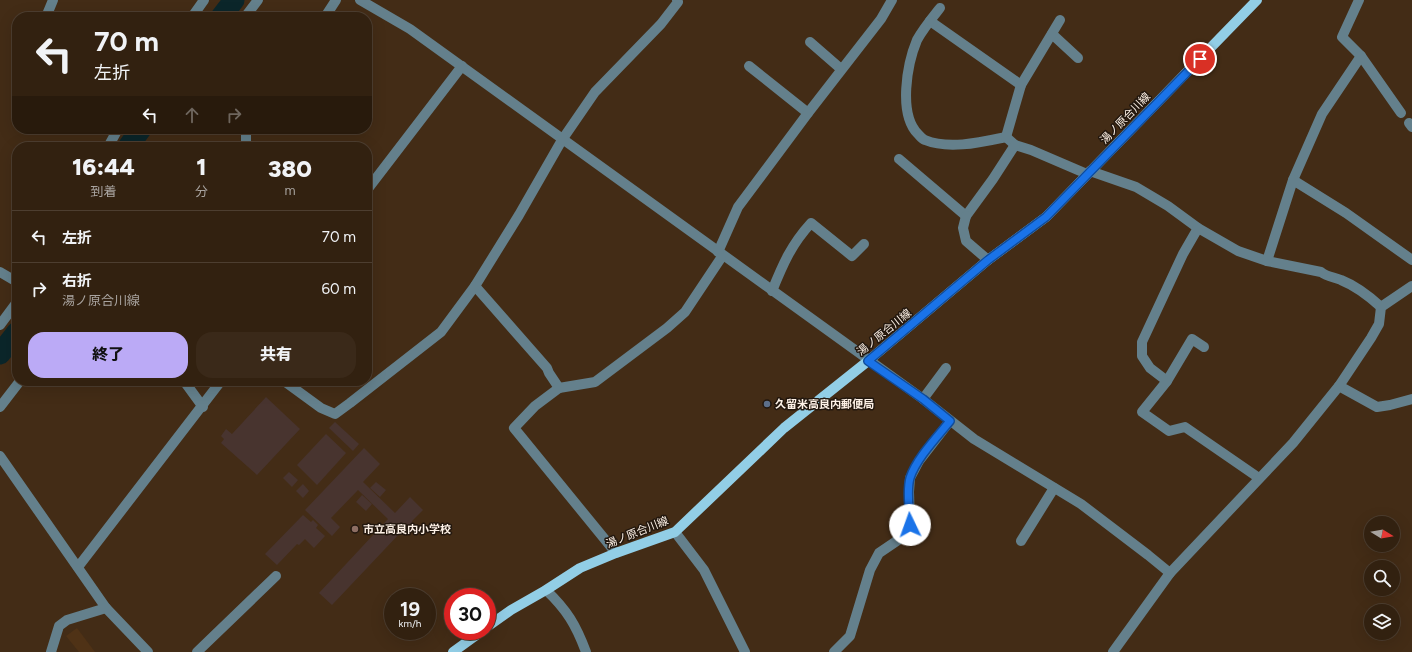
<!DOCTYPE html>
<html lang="ja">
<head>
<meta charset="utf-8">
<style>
	:root { --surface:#322110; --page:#3a2919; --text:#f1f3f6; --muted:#a8a39f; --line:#4d3e30; --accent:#bbaaf6 }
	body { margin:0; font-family:Figtree,"Noto Sans JP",sans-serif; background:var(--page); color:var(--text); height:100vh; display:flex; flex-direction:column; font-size:15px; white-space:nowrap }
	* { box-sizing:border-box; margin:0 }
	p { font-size:13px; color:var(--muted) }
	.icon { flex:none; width:22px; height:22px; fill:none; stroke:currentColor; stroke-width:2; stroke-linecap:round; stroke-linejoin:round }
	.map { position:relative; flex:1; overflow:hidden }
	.side { position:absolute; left:12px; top:142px; width:360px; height:244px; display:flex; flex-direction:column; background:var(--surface); border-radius:16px; box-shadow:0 4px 16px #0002,0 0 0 1px var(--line) }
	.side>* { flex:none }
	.banner { position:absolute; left:12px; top:12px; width:360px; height:122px; border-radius:16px; box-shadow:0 4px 16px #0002,0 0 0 1px var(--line); background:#322110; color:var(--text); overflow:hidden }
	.needle { width:26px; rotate:101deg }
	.controls { position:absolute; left:1364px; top:516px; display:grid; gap:8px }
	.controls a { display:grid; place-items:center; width:36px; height:36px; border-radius:50%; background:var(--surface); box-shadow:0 4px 16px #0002,0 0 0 1px var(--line); font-size:20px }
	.speed { position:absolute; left:384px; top:588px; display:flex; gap:8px; font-size:20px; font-weight:700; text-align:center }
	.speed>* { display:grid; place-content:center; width:52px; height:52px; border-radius:50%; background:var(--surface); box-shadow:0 4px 16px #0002,0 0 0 1px var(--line); line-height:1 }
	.speed small { font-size:10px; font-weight:400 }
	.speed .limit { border:6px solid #d22; background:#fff; color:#111 }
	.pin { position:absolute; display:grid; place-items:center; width:34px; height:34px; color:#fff; margin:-17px; border:2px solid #fff; border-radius:50%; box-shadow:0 1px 4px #0007 }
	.me { position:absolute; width:44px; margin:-22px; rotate:357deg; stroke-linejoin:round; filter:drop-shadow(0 0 3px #0008) }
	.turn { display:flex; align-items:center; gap:14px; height:84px; padding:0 16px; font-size:18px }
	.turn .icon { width:52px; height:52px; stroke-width:2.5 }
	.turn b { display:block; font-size:28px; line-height:34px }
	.lanes { display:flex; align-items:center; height:38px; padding:0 16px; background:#0003; justify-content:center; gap:20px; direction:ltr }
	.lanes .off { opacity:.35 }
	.eta { display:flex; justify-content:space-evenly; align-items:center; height:68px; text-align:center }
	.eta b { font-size:24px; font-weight:800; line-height:28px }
	.action { display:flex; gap:8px; margin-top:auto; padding:8px 16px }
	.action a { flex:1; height:46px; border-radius:16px; background:var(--accent); color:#111; font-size:16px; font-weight:800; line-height:46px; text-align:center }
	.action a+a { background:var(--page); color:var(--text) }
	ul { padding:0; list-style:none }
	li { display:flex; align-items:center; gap:12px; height:52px; padding:0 16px; border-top:1px solid var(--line) }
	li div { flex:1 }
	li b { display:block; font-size:15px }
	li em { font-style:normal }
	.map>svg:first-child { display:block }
</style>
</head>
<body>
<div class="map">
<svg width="1412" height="652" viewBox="0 0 1412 652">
	<rect width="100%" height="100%" fill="#432c16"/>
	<!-- built -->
	<path fill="#4f3216" d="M 77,628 L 95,652 L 79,652 L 66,636 Z"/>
	<!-- education -->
	<g fill="#48342f">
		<path d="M 266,397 L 300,429 L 257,475 L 221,443 L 224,439 L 221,436 L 226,429 L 232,434 Z"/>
		<path d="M 335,422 L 359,444 L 353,451 L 329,428 Z"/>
		<path d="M 326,434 L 346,453 L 317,485 L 297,465 Z"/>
		<path d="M 364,448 L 380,464 L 363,482 L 395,513 L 410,497 L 423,510 L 412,521 L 413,525 L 404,534 L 401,532 L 332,605 L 319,593 L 388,519 L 358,490 L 331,518 L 340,527 L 332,536 L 305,510 Z"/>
		<path d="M 289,472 L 298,480 L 292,487 L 283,478 Z"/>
		<path d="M 376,482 L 386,490 L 380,497 L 370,488 Z"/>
		<path d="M 303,484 L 309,491 L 303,498 L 296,491 Z"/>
		<path d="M 362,495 L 372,504 L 366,511 L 356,502 Z"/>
		<path d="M 303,515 L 311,522 L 313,520 L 318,525 L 316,528 L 325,536 L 314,548 L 305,539 L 299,545 L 297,544 L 277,565 L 265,554 Z"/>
	</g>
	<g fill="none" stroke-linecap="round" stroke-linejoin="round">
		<!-- river -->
		<g stroke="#0b262a" stroke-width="21">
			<path d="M 221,17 L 234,0"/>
			<path d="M 128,147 L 141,129"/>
			<path d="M 0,354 L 17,332"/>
		</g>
		<!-- minor -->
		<g stroke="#64808c" stroke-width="10">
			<path d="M 360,0 L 410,29 L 923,399 L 974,439 L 1081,504 L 1148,555 L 1170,573"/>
			<path d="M 1359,0 L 1342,37 L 1361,56 L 1401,113"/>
			<path d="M 940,8 C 932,18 923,29 917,40 C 907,64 898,114 918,134 C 920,136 922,139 925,140 C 949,150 982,142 1006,137 L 1015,145 L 1031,150 L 1087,174"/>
			<path d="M 46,17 L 53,0"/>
			<path d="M 192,17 L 204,0"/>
			<path d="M 245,17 L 258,0"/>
			<path d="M 325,17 L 336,0"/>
			<path d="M 930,21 L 1021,85"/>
			<path d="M 1052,34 L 1078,58"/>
			<path d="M 810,42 L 841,69"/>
			<path d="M 749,66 L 808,113"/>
			<path d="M 1409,123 L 1412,127"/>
			<path d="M 1006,137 L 1021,85 L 1060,20"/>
			<path d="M 108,147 L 118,129"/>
			<path d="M 245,147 L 246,144 L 246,129"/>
			<path d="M 899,159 L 966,216 L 993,179 L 1015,145"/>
			<path d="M 1090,171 L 1136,187 L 1168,206 L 1198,228 L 1238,251 L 1267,261 L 1321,272 C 1327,277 1334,277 1341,280 C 1356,286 1369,296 1381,307"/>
			<path d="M 1293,180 L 1322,114 L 1361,56"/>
			<path d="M 367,190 L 462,66"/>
			<path d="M 966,216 L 963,228 L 966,241 L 988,260"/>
			<path d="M 718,252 L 738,207 L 808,113 L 881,19 L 892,0"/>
			<path d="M 1267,261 L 1293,180 L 1346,213 L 1412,260"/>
			<path d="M 0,272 L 17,282"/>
			<path d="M 475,286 L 547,368 L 549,373 L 559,388"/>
			<path d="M 772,291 C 783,264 791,245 811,223 L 852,256 L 864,244"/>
			<path d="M 0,325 L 17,302"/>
			<path d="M 1204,347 L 1192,339 L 1167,381 L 1142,412 L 1169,431 L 1185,427 L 1259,478"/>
			<path d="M 184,381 L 203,407"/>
			<path d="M 284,381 L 321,408 L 335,414 L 350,403 L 441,332 L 475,286 L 519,215 L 562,140 L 595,92 L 661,24 L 678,2 L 677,0"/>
			<path d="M 1167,381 L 1150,368 L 1142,356 L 1142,342 L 1183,254 L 1198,228"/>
			<path d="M 1339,386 L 1377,407 L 1390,405 L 1412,399"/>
			<path d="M 923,399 L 946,368"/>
			<path d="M 0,407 L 20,381"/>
			<path d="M 0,456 L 106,608 L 148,652"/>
			<path d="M 675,532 L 704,570 L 745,652"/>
			<path d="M 1021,541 L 1054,488"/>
			<path d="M 616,553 L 514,428 L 535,406 L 559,388 L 595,382 L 667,328 L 685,312 L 721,258"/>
			<path d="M 78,567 L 221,381"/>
			<path d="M 546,590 C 567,610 576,625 586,652"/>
			<path d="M 51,652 L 59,626 L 67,620 L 106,608"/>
			<path d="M 197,652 L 276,576"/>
			<path d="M 834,652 L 850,636 L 870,570 L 879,553 L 907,534 L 910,525 L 909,492 L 910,478 L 919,461 L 950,421"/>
			<path d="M 1113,652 L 1170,573 L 1293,443 L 1339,386 L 1371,338 L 1379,324 L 1381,307 L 1412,286"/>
		</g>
		<!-- major -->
		<g stroke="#92cee6" stroke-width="10">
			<path d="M 487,627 L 511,610 L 546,590 L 580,568 L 616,553 L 675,532 L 784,428 L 868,361 L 988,260 L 1046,217 L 1257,0"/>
			<path d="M 453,652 L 482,631"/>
		</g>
	</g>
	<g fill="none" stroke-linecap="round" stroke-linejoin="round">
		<!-- route casing -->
		<g stroke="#114b97" stroke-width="10">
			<path id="route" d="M 910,525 C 910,510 906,492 910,478 C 916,459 937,437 950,421 L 923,399 L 868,361 L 988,260 L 1046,217 L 1200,59"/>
		</g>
		<!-- route -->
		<use href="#route" stroke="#1a73e8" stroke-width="7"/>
	</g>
	<!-- markers -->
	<circle fill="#5c6f8a" stroke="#22170e" stroke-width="1.5" cx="767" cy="404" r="4"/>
	<circle fill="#8d6e63" stroke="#22170e" stroke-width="1.5" cx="355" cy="529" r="4"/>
	<g text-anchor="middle" stroke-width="3" stroke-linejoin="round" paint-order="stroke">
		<!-- street labels -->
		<g font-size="11" fill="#fef2e7" stroke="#22170e">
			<text transform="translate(1125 118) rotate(-46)" y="4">湯ノ原合川線</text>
			<text transform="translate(884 332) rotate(-39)" y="4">湯ノ原合川線</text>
			<text transform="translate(637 532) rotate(-22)" y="4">湯ノ原合川線</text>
		</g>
		<!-- poi labels -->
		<g font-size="11" font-weight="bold" fill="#fef2e7" stroke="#22170e" text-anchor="start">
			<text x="775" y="408">久留米高良内郵便局</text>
			<text x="363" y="533">市立高良内小学校</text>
		</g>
	</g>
</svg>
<div class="controls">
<a><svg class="needle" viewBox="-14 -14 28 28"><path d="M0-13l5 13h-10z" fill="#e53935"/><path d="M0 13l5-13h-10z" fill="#a8a39f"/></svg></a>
<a><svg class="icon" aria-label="search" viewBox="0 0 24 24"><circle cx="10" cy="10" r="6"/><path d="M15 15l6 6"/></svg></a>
<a><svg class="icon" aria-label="layers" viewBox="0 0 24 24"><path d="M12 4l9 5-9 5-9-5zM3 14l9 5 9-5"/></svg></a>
</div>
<div class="speed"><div>19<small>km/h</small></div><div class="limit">30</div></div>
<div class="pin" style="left:1200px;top:59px;background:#d93025"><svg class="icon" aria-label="arrive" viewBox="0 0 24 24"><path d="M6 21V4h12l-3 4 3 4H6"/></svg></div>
<svg class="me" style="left:910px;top:525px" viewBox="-20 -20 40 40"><circle r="19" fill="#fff"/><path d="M0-13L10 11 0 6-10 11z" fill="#1a73e8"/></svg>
<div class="banner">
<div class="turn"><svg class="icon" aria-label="left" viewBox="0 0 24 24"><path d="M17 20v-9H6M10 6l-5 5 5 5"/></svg><div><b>70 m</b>左折</div></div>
<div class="lanes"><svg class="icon" aria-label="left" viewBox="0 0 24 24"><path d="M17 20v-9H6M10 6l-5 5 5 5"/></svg><svg class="icon off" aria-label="ahead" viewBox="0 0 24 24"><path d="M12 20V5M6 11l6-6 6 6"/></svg><svg class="icon off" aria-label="right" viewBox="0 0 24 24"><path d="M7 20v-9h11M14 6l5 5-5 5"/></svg></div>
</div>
<section class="side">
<div class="eta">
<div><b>16:44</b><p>到着</p></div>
<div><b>1</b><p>分</p></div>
<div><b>380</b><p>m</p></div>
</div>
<ul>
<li><svg class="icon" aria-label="left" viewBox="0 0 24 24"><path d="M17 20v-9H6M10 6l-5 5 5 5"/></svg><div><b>左折</b></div><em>70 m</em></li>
<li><svg class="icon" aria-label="right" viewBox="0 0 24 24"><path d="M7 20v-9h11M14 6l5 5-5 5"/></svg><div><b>右折</b><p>湯ノ原合川線</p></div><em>60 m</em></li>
</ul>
<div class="action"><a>終了</a><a>共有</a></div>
</section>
</div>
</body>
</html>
